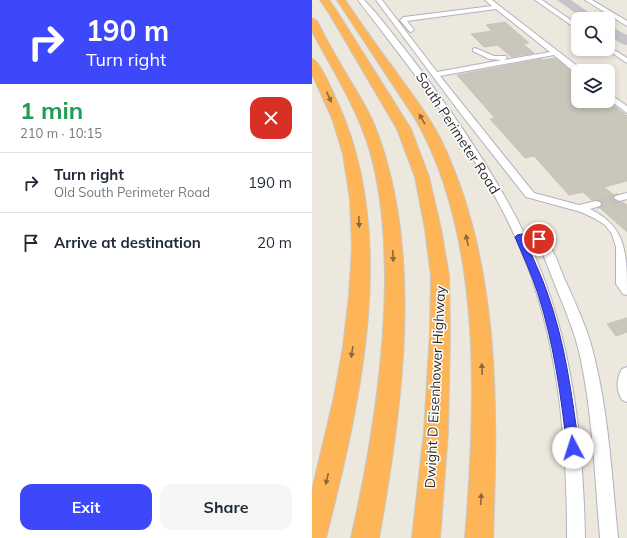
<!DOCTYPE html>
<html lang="en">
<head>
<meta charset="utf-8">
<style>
	:root { --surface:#fff; --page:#f6f6f7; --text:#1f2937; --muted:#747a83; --line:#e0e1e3; --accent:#3d48fa }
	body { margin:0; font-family:Mulish,sans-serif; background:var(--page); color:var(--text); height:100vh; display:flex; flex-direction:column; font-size:15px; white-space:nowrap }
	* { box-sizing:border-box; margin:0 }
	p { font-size:13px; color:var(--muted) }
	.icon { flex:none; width:22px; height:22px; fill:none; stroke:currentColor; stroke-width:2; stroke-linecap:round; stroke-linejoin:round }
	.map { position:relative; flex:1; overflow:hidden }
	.drawer { display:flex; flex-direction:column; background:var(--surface); width:312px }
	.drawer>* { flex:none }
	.top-card { background:#3d48fa; color:#fff; overflow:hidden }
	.controls { position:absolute; left:259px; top:12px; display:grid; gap:8px }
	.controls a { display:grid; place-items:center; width:44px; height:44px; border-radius:8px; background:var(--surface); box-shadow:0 2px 6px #0003; font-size:20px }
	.pin { position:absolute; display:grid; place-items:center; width:34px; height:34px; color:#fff; margin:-17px; border:2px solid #fff; border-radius:50%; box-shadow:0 1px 4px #0007 }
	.me { position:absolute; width:44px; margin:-22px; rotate:355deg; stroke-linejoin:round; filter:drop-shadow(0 0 3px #0008) }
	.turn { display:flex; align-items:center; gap:14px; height:84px; padding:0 20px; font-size:18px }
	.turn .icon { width:52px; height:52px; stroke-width:2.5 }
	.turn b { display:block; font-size:28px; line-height:34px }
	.round { display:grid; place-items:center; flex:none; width:42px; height:42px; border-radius:12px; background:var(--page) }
	.summary { display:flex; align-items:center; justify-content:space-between; height:68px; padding:0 20px }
	h1 { font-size:24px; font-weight:700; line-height:30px; color:#1e9e55 }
	.cta { display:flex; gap:8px; margin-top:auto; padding:8px 20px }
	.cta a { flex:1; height:46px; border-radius:12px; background:var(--accent); color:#fff; font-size:16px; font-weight:700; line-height:46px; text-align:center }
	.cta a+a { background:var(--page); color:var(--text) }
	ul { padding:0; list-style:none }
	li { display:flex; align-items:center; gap:12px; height:60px; padding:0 20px; border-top:1px solid var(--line) }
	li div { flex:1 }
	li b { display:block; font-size:15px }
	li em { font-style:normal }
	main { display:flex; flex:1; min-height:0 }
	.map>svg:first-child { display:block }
</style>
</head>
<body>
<main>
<section class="drawer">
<div class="top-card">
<div class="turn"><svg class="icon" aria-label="right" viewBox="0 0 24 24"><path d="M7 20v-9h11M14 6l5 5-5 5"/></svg><div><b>190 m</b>Turn right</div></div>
</div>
<div class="summary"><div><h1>1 min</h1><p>210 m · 10:15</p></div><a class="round" style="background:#d93025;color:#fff"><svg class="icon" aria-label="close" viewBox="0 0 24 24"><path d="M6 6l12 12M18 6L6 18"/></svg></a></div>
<ul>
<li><svg class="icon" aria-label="right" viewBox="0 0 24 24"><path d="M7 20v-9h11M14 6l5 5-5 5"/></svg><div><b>Turn right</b><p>Old South Perimeter Road</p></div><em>190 m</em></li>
<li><svg class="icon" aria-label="arrive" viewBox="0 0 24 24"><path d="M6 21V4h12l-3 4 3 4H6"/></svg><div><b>Arrive at destination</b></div><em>20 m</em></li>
</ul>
<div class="cta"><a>Exit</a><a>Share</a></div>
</section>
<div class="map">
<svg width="315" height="538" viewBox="0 0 315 538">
	<rect width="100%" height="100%" fill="#ede8dd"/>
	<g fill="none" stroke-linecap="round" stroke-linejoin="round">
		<!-- taxiway -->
		<g fill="#c6c4c9" fill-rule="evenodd">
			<path d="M 245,0 L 259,0 L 286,19 L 272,19 Z"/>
			<path d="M 296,25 L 315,35 L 315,45 L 310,44 L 296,35 Z"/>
		</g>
	</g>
	<!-- building -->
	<g fill="#c9c6bc" stroke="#c8c4b7">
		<path d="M 193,22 L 217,43 L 211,44 L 222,53 L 199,57 L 186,45 L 172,47 L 159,34 L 180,31 L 174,25 Z"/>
		<path d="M 243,58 L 266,77 L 266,101 L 296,101 L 315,116 L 315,181 L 292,187 L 302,195 L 301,199 L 306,202 L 311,202 L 315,205 L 315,232 L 288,208 L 290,205 L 288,201 L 280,200 L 271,192 L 257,195 L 222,156 L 213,158 L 178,119 L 183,118 L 145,75 L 229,59 L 231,60 Z"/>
		<path d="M 315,318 L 315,332 L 304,336 L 295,324 Z"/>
	</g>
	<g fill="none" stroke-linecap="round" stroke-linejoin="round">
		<!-- minor-tunnel -->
		<path stroke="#c6c2b9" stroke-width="10" stroke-dasharray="10 5" stroke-linecap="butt" d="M 284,204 L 307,198"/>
		<!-- minor casing -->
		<g stroke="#b1b2bf" stroke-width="2">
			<g id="minor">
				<path d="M 46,0 L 52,0 L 63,12 C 117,78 174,156 212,233 C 237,229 244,259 252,278 C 264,304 277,332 283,360 C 297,418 300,479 306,538 L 288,538 C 283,479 281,419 269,360 C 263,330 249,301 238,272 C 234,263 227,237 215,239 C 260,332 271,437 273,538 L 255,538 C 255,448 248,356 217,270 C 180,170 110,84 46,0 Z"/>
				<path d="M 64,0 L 70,0 L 125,72 L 190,60 L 177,59 L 161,51 L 161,49 L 163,48 L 182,56 L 194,56 L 195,58 L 192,60 L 238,52 L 184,9 L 95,21 L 102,30 L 99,32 L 97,31 L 88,20 L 92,17 L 180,6 L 173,0 L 180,0 L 269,69 L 270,71 L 266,71 L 266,73 L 263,73 L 242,55 L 128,76 L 222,193 L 267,205 L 284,201 L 288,202 L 289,204 L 288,206 L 278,209 C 315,227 315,254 315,295 L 311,294 L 304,284 L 304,247 L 300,234 L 293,225 L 282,218 L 269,212 L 214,197 L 149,114 Z"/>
				<path d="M 223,0 L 230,0 L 266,25 L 266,30 Z"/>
				<path d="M 273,0 L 280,0 L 315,21 L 315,26 Z"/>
				<path d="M 296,46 L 315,58 L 315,63 L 294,49 L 296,49 Z"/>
				<path d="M 296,93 L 315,106 L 315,113 L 296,99 Z"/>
				<path d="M 315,193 L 315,199 L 307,201 L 302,198 L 303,196 Z"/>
				<path d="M 315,367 L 315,402 L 310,400 C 304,389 304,380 310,369 Z"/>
			</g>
		</g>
		<!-- highway casing -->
		<g stroke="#c8c8c8" stroke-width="2">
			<g id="highway">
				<path d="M 8,0 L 17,0 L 24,10 L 99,129 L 117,177 L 129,229 L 137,276 L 138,333 L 136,432 L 128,538 L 100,538 L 112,432 L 118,333 L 119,276 L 113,229 L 103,177 L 85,129 L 17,13 Z"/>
				<path d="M 25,0 L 33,0 C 49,23 65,47 82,69 C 98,92 117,115 129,140 C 188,262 186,405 181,538 L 153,538 C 164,407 171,238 104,120 Z"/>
				<path d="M 0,18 L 5,21 C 15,41 27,62 39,82 C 48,97 58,113 64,129 C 112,254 90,410 67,538 L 39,538 C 58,454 72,369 73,283 C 73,238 70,191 57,148 C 44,106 20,69 0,31 Z"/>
				<path d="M 0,59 C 8,61 19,88 23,97 C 88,232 49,399 14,538 L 0,538 L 0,490 L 22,397 L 31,347 L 37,296 L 40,247 L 38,199 L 31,154 L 20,118 L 0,74 Z"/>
			</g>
		</g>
		<!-- minor -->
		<use href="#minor" fill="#fff" fill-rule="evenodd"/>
		<!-- highway -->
		<use href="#highway" fill="#feb557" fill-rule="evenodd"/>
	</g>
	<!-- one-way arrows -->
	<defs><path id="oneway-solid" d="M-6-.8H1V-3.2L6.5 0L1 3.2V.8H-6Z"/></defs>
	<g fill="#8a693f">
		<use href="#oneway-solid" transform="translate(17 97) rotate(65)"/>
		<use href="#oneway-solid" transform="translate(110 119) rotate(-120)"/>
		<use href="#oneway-solid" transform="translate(47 222) rotate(88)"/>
		<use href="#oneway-solid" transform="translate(155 240) rotate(-102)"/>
		<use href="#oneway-solid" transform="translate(81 256) rotate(88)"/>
		<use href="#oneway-solid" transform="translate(40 352) rotate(99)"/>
		<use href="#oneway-solid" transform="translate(170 369) rotate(-92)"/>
		<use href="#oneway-solid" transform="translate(15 479) rotate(103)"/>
		<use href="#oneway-solid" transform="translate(169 499) rotate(-88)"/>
	</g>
	<!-- route -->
	<path fill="#3d48fa" stroke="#282fa2" d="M 220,232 L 232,239 L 227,242 L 219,238 L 213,239 C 220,257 229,274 235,292 C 253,342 260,395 267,448 L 265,452 L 261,453 L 256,452 L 255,448 C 249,396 242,344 226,294 C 220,275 211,256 203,237 L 205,235 Z"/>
	<g text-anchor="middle" stroke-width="3" stroke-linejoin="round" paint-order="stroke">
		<!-- street labels -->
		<g font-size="14" fill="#2b2b2b" stroke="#fff">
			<text transform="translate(146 133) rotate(57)" y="5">South Perimeter Road</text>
			<text transform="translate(123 387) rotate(-87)" y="5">Dwight D Eisenhower Highway</text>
		</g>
	</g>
</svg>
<div class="controls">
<a><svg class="icon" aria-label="search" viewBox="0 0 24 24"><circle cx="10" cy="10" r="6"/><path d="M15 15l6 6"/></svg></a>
<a><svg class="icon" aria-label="layers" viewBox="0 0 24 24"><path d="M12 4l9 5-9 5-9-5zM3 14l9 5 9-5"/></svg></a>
</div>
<div class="pin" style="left:227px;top:239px;background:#d93025"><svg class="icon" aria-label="arrive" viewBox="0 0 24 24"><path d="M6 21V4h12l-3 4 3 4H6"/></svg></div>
<svg class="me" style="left:261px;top:448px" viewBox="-20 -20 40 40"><circle r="19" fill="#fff"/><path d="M0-13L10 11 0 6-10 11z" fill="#3d48fa"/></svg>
</div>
</main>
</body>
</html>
